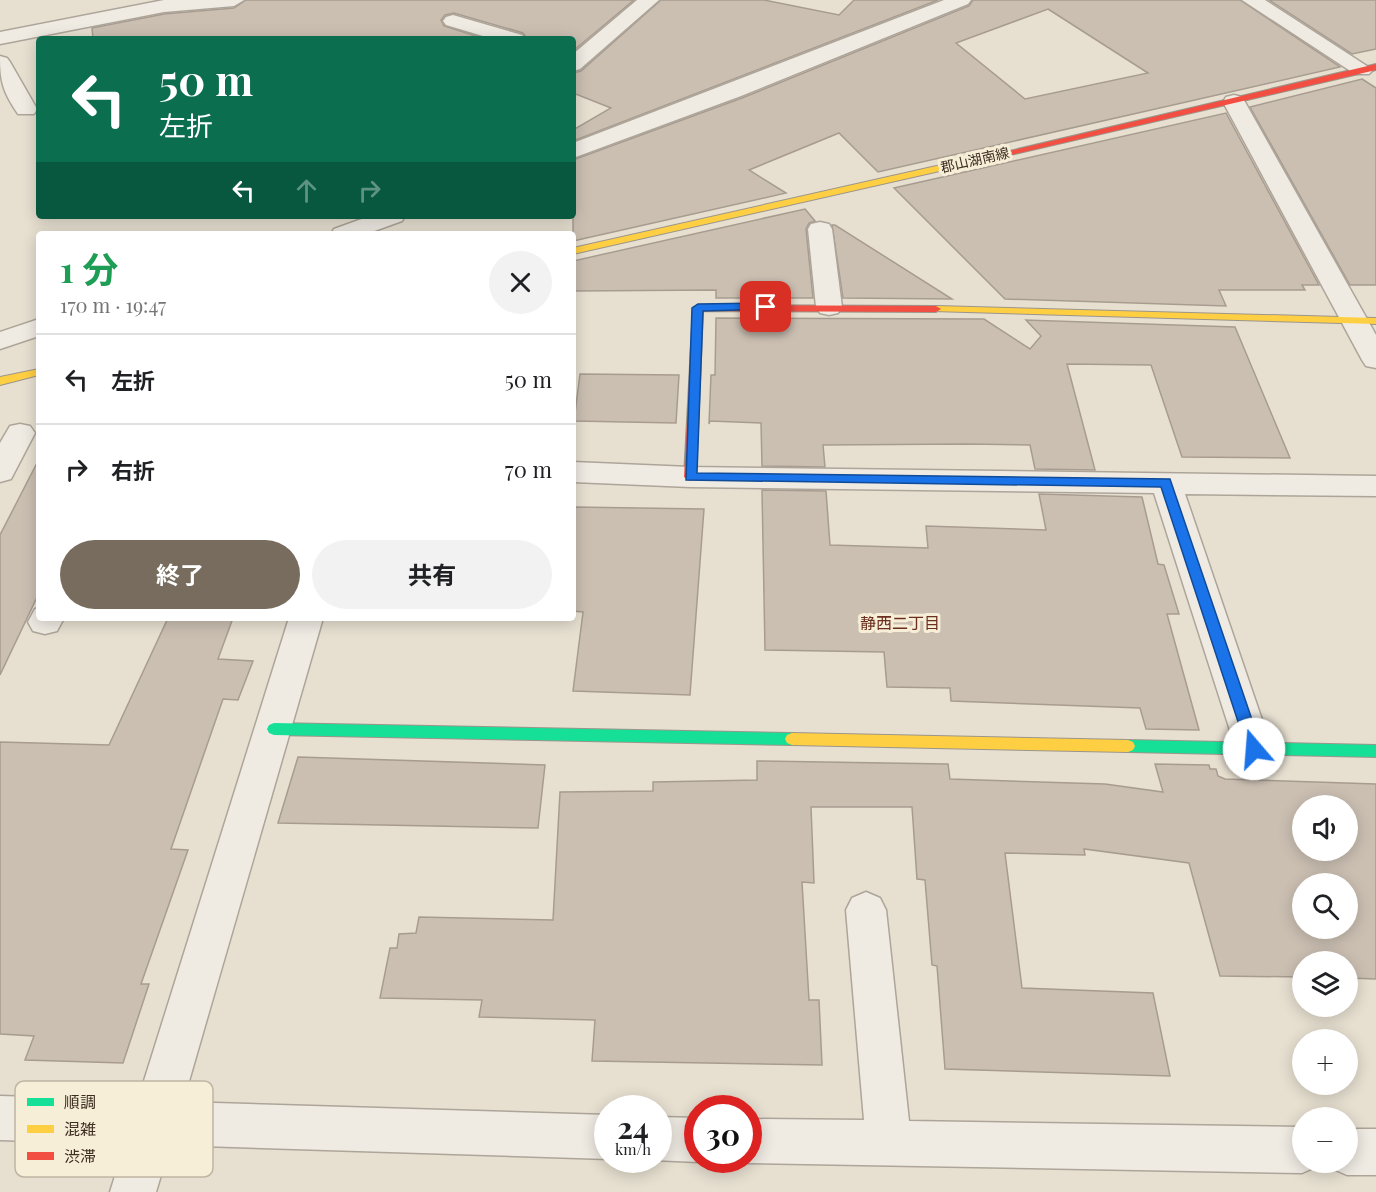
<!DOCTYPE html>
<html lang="ja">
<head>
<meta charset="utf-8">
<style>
	:root { --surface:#fff; --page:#f2f2f2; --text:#202124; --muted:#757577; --line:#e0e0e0; --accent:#786c5e }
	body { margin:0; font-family:"Playfair Display","Noto Sans JP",serif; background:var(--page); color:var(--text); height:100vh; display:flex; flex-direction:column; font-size:22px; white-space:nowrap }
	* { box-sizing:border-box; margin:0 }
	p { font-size:20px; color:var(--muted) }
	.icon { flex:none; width:33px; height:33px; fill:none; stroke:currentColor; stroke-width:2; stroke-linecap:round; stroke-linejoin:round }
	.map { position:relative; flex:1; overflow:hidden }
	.sheet { position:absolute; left:36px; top:231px; width:540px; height:390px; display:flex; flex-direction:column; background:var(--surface); border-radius:6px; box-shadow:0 3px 15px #0003 }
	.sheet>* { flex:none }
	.top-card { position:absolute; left:36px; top:36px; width:540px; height:183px; border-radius:6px; box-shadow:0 3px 15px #0003; background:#0b6e4f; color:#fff; overflow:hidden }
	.fabs { position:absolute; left:1292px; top:795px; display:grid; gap:12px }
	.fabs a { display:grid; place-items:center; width:66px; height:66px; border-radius:50%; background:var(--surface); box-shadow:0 3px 15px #0003; font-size:30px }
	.speed { position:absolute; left:594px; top:1095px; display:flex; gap:12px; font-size:30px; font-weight:700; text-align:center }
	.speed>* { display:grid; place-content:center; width:78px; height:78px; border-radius:50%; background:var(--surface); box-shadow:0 3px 15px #0003; line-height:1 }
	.speed small { font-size:15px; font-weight:400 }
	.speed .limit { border:9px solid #d22; background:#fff; color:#111 }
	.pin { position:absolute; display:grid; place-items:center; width:51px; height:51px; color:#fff; margin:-26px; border-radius:12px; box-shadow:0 3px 9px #0006 }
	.me { position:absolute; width:66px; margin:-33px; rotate:342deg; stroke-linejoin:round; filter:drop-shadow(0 0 4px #0008) }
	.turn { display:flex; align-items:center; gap:21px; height:126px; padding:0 24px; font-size:27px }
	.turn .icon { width:78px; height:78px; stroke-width:2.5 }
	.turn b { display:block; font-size:42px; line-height:51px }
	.lanes { display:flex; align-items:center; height:57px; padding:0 24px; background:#0003; justify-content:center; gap:30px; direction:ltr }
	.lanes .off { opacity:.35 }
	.round { display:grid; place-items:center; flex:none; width:63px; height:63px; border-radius:32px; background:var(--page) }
	.headline { display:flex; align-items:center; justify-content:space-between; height:102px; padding:0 24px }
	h1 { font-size:36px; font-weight:700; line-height:45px; color:#1e9e55 }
	.cta { display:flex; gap:12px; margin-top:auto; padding:12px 24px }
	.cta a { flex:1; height:69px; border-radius:36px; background:var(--accent); color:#fff; font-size:24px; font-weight:700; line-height:69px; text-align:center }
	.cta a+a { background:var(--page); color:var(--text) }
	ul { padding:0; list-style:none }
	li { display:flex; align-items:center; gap:18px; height:90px; padding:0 24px; border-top:2px solid var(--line) }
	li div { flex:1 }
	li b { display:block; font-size:22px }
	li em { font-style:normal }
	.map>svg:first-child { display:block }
</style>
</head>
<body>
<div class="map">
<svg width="1376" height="1192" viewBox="0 0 1376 1192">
	<rect width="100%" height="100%" fill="#e7e0d1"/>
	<!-- building -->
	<g fill="#cbbfb2" stroke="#a89c90" stroke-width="1.5" fill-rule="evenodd">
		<path d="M 246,0 L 634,0 L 573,51 L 573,39 L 527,39 L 523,33 L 454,13 L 445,15 L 441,20 L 444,26 L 485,39 L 93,39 L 92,28 L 164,14 L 234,8 Z"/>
		<path d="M 661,0 L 764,0 L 839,15 L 854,0 L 938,0 L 573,141 L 573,130 L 611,108 L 573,93 L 573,73 L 581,71 Z"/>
		<path d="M 973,0 L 1240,0 L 1340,67 L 878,172 L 839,133 L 749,170 L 786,193 L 573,241 L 573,160 L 742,98 L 969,6 ZM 1048,9 L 1148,73 L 1025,99 L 956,43 Z"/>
		<path d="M 1269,0 L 1376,0 L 1376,49 L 1352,54 Z"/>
		<path d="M 1362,79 L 1376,88 L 1376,285 L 1350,285 L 1250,107 Z"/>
		<path d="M 1226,113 L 1319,285 L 1302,285 L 1305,290 L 1219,290 L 1226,306 L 1005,299 L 894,188 Z"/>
		<path d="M 805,209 L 815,221 L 809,223 L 806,229 L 813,298 L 716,298 L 716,290 L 573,291 L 573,261 Z"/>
		<path d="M 832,225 L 835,225 L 952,299 L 843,298 Z"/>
		<path d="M 716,318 L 984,319 L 1030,349 L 1041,336 L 1026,320 L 1235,327 L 1290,458 L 1182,457 L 1151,365 L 1067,364 L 1095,470 L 1035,469 L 1030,445 L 967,444 L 823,445 L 825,467 L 762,466 L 761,423 L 710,421 L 709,424 L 711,375 L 715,375 Z"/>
		<path d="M 580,374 L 679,375 L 676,423 L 574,421 Z"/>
		<path d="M 39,459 L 39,593 L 0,675 L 0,535 Z"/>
		<path d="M 762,490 L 826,491 L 830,545 L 928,548 L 926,526 L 1046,530 L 1039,494 L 1142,497 L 1158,564 L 1164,565 L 1179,614 L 1167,614 L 1199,730 L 1146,729 L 1140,708 L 951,701 L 950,688 L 887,687 L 884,652 L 765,650 Z"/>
		<path d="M 573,507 L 704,509 L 690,695 L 573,691 L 583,612 L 573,611 Z"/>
		<path d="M 168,618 L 233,618 L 218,659 L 253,661 L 238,700 L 223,699 L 171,849 L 188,850 L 141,984 L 149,984 L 123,1063 L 25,1060 L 34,1036 L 0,1034 L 0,742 L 109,745 Z"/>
		<path d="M 298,757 L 545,765 L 538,828 L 278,823 Z"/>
		<path d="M 757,761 L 948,764 L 950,779 L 1105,784 L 1163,792 L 1155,764 L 1209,765 L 1210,769 L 1216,769 L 1218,776 L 1225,779 L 1376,784 L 1376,979 L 1347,978 L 1347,962 L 1302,962 L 1302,977 L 1220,976 L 1189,863 L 1084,849 L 1085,855 L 1005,853 L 1022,988 L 1153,993 L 1170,1076 L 945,1069 L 937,966 L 932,965 L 925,880 L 917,879 L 912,807 L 811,807 L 814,883 L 802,882 L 809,1000 L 819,1000 L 822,1065 L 592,1061 L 595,1020 L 479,1017 L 482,1000 L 380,998 L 390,948 L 397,948 L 399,934 L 416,933 L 419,917 L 553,920 L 560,792 L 653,791 L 653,782 L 757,780 ZM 1302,806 L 1347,806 L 1347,850 L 1302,850 ZM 1302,884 L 1347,884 L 1347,928 L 1302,928 Z"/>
	</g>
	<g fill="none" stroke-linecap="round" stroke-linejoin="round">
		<!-- street casing -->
		<g stroke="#ada599" stroke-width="3">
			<g id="street">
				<path d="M 164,0 L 244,0 L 234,6 L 164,12 L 0,44 L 0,32 Z"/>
				<path d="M 637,0 L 659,0 L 580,69 L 573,71 L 573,54 Z"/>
				<path d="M 944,0 L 971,0 L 968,4 L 741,96 L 573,158 L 573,143 Z"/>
				<path d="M 1242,0 L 1265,0 L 1373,70 L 1369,74 L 1355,74 Z"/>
				<path d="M 453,15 L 522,35 L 525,39 L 493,39 L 446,25 L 443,21 L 446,17 Z"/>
				<path d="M 0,56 L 7,58 L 10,62 L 37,109 L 34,114 L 18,114 C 3,92 0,82 0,56 Z"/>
				<path d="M 1234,95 L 1242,97 L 1245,102 L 1376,335 L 1376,368 L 1366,366 L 1362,360 L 1223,102 L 1226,97 Z"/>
				<path d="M 370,216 L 405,216 L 402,221 L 366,234 L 331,234 L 334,229 Z"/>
				<path d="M 820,222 L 829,224 L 832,229 L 842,307 L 838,313 L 829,315 L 820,313 L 816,307 L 808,229 L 811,224 Z"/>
				<path d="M 39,319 L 39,336 L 0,349 L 0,332 Z"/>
				<path d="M 20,424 L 30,426 L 35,433 L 11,479 L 0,482 L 0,443 L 10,426 Z"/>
				<path d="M 573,462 L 690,467 L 1376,476 L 1376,496 L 1185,494 L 1272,749 L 1267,759 L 1254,764 L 1241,759 L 1236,749 L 1154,493 L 690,487 L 573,482 Z"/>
				<path d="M 39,608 L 39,618 L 64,618 L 57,631 L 45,634 L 33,631 L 28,622 L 35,609 Z"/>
				<path d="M 289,618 L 323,618 L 183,1102 L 608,1115 L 608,1159 L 170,1145 L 156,1192 L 110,1192 L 125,1144 L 0,1140 L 0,1096 L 138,1100 Z"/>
				<path d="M 866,892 L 880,898 L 886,910 L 909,1121 L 1302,1127 L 1302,1162 L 1320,1162 L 1318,1166 L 1302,1173 L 748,1163 L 738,1160 L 748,1160 L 748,1119 L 864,1120 L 846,910 L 852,898 Z"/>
				<path d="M 658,1117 L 698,1118 L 698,1160 L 705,1160 L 698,1162 L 653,1160 L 658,1160 Z"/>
				<path d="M 1347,1129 L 1376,1129 L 1376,1175 L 1347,1175 L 1331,1168 L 1329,1162 L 1347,1162 Z"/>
			</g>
		</g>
		<!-- fast casing -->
		<g stroke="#9c958a" stroke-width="2">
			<g id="fast">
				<path d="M 274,723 L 792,733 L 797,735 L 799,739 L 797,743 L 792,745 L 274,735 L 269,733 L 267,729 L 269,725 Z"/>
				<path d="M 1128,740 L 1376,745 L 1376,757 L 1128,752 L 1123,750 L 1121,746 L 1123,742 Z"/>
			</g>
		</g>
		<!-- slow casing -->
		<g stroke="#9c958a" stroke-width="2">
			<g id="slow">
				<path d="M 972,158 L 975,159 L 975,163 L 573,254 L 573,248 Z"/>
				<path d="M 936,306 L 1376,318 L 1376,324 L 932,311 L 931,309 Z"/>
				<path d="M 39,369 L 39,375 L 0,385 L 0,377 Z"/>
				<path d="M 792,733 L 1128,740 L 1133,742 L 1135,746 L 1133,750 L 1128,752 L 792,745 L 787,743 L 785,739 L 787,735 Z"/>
			</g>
		</g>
		<!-- jam casing -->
		<g stroke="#9c958a" stroke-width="2">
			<g id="jam">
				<path d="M 1376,64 L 1376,70 L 972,164 L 967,161 Z"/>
				<path d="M 698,305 L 936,306 L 941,309 L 936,312 L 703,311 L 696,477 L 690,481 L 684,477 L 693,308 Z"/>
			</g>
		</g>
		<!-- street -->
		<use href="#street" fill="#efebe3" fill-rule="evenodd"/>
		<!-- fast -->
		<use href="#fast" fill="#16e098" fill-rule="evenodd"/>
		<!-- slow -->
		<use href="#slow" fill="#ffcf43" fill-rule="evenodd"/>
		<!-- jam -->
		<use href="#jam" fill="#f24e42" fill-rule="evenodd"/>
	</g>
	<!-- route -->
	<path fill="#1a73e8" stroke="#114b97" stroke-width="1.5" d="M 766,303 L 771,307 L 770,309 L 703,311 L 697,473 L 1170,479 L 1262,749 L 1260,753 L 1249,753 L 1247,749 L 1161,487 L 686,480 L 692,308 L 698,304 Z"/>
	<g text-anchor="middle" stroke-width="6" stroke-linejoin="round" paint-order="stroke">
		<!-- far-street labels -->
		<g font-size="14" fill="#3d2e20" stroke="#f7eed8">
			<text transform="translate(975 160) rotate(-13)" y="5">郡山湖南線</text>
		</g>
		<!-- neighbourhood labels -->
		<g font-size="16" fill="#6b2e1e" stroke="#f7eed8">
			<text x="900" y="629">静西二丁目</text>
		</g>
	</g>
	<!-- legend -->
	<rect x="15" y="1081" width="198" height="96" rx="9" fill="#f7eed8" stroke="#bfb4a1" stroke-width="1.5"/>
	<rect x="27" y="1098" width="27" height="8" fill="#16e098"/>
	<rect x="27" y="1125" width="27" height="8" fill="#ffcf43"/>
	<rect x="27" y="1152" width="27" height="8" fill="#f24e42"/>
	<g font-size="16" fill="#3d2e20">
		<text x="64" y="1108">順調</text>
		<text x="64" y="1135">混雑</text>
		<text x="64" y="1162">渋滞</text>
	</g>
</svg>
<div class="fabs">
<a><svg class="icon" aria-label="sound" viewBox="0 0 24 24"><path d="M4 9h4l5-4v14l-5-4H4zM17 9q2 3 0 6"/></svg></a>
<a><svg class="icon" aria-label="search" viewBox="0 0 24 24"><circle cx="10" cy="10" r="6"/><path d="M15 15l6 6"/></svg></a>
<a><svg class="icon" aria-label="layers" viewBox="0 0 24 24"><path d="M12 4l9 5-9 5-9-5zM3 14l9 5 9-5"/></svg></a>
<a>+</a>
<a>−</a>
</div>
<div class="speed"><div>24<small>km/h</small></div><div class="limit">30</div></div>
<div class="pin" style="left:766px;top:307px;background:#d93025"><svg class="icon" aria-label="arrive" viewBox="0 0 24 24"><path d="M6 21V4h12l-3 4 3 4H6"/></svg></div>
<svg class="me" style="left:1254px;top:749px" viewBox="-20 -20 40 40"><circle r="19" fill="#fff"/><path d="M0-13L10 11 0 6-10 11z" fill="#1a73e8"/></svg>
<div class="top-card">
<div class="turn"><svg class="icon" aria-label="left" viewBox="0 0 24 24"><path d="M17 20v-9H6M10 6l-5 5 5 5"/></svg><div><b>50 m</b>左折</div></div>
<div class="lanes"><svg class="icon" aria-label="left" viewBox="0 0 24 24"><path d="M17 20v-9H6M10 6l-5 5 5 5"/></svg><svg class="icon off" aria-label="ahead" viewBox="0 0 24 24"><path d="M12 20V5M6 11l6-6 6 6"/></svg><svg class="icon off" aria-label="right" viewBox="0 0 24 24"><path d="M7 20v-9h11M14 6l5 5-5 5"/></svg></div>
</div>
<section class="sheet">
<div class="headline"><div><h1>1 分</h1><p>170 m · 19:47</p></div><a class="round"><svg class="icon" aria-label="close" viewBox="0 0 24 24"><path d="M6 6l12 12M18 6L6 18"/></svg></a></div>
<ul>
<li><svg class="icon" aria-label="left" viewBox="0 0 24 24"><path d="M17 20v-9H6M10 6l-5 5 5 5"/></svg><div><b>左折</b></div><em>50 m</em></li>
<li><svg class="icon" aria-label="right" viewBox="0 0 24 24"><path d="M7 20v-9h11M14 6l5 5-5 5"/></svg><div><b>右折</b></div><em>70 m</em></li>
</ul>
<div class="cta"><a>終了</a><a>共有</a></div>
</section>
</div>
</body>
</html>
